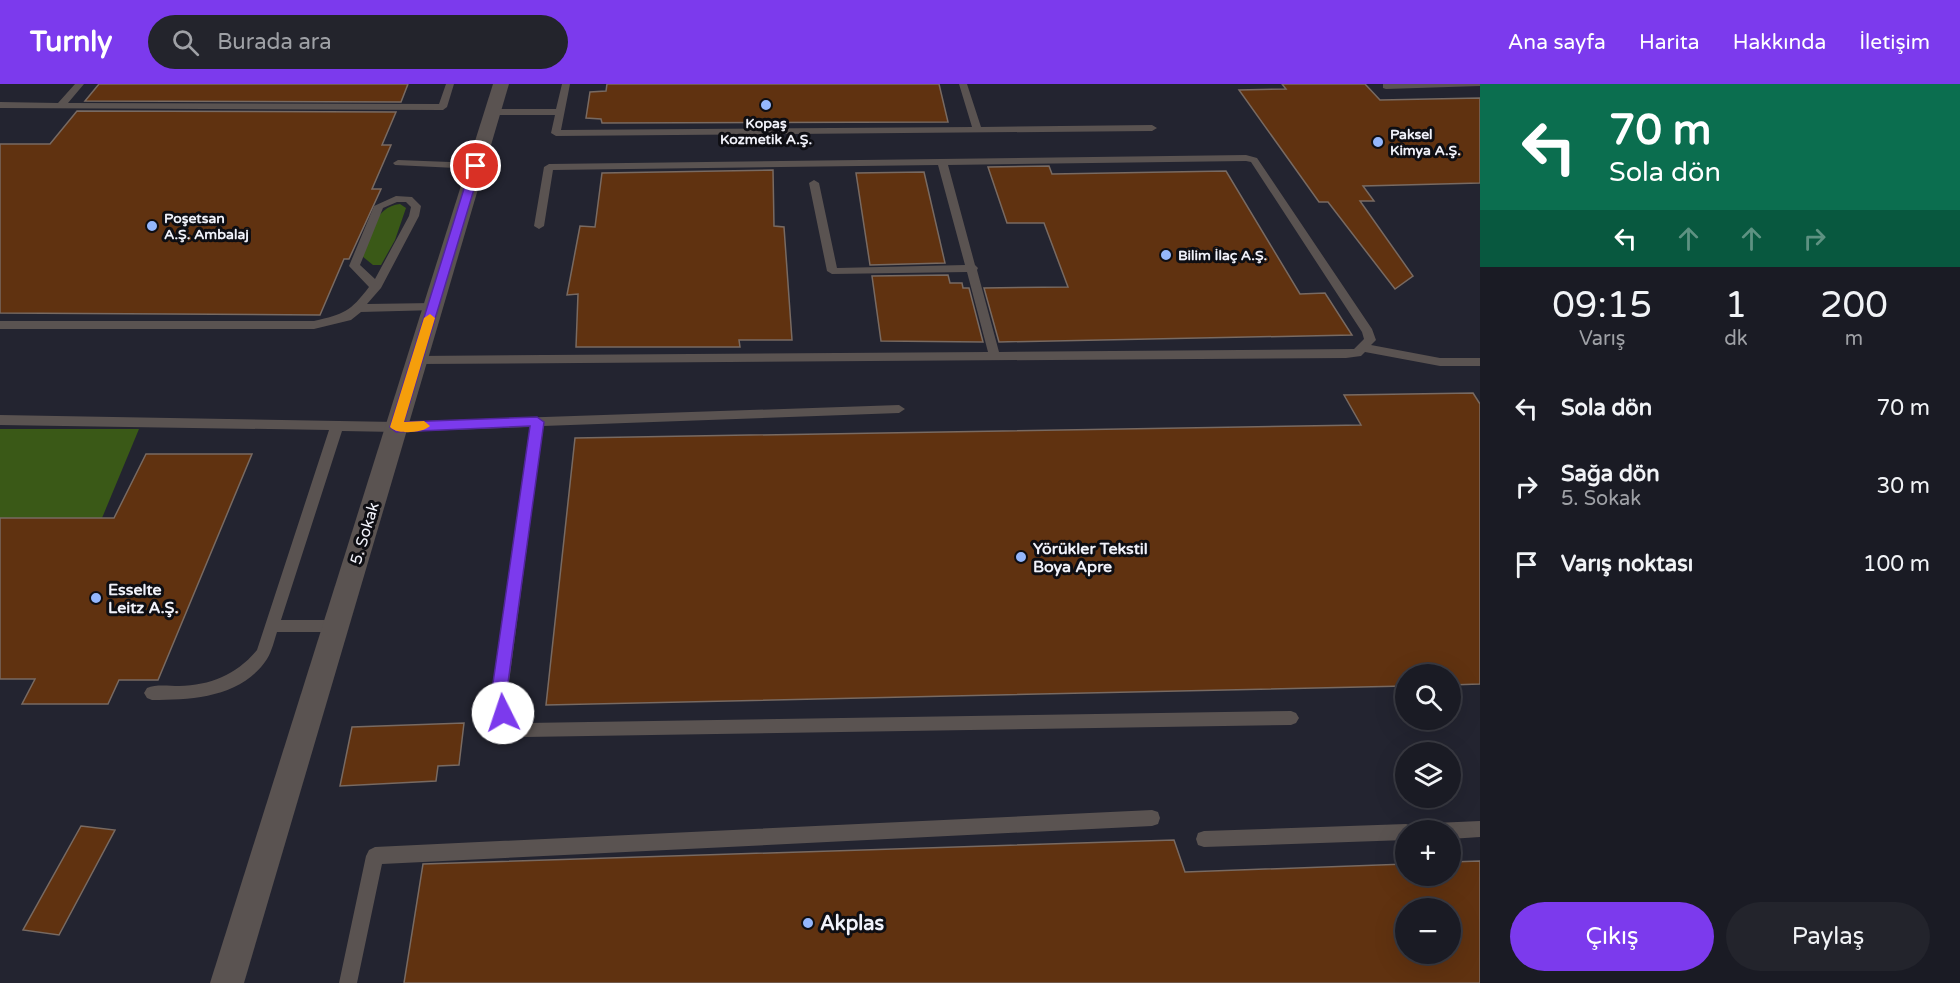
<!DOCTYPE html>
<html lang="tr">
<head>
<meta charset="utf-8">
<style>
	:root { --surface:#1a1b24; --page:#23242c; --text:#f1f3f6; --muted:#9fa1a6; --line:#383941; --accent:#7c3aed }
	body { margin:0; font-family:"Varela Round",sans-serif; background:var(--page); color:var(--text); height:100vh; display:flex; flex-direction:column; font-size:22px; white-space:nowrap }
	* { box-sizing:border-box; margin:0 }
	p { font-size:20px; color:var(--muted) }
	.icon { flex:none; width:33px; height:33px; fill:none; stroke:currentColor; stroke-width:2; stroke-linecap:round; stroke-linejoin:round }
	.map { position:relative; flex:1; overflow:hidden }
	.side { display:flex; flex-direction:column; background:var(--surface); width:480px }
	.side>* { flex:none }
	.hud { background:#0b6e4f; color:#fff; overflow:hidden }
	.tools { position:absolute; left:1395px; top:580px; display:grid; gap:12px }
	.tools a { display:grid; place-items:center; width:66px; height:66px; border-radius:50%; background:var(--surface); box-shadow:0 6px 24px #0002,0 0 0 2px var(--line); font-size:30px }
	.pin { position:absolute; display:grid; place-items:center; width:51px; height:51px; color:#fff; margin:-26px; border:3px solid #fff; border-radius:50%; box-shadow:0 2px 6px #0007 }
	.me { position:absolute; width:66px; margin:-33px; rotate:356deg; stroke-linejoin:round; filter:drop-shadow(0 0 4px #0008) }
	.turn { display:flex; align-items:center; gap:21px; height:126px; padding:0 30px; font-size:27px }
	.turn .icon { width:78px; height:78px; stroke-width:2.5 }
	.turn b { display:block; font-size:42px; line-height:51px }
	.lanes { display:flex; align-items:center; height:57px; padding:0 30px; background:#0003; justify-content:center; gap:30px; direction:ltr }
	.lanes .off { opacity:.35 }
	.eta { display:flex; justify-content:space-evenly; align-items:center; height:102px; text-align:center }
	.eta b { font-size:36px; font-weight:600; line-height:42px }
	.primary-button { display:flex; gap:12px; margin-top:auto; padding:12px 30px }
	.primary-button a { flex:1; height:69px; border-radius:36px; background:var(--accent); color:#fff; font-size:24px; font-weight:600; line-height:69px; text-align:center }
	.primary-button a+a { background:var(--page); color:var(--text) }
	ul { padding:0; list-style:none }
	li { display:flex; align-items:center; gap:18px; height:78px; padding:0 30px }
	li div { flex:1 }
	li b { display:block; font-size:22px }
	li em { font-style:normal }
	header { display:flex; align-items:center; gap:36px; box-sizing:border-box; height:84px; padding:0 30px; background:var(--accent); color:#fff }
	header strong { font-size:28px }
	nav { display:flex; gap:33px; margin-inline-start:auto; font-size:21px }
	.search { width:420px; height:54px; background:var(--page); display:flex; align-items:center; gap:15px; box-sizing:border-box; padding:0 21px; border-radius:33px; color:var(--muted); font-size:22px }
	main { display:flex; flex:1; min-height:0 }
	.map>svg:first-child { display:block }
</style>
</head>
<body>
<header>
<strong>Turnly</strong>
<div class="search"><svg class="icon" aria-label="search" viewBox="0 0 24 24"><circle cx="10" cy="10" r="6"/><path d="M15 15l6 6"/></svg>Burada ara</div>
<nav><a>Ana sayfa</a><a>Harita</a><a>Hakkında</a><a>İletişim</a></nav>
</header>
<main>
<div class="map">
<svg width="1480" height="899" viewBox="0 0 1480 899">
	<rect width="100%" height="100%" fill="#232430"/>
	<!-- green -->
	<g fill="#3a5917">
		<path d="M 400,120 L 406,124 L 395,156 L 381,181 L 373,181 L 362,172 C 370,151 374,123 400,120 Z"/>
		<path d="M 0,345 L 139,345 L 102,434 L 0,434 Z"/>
	</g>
	<!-- building -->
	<g fill="#603210" stroke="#786a62" stroke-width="1.5" fill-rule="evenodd">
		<path d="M 99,0 L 408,0 L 401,18 L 85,17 Z"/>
		<path d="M 607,0 L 939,0 L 948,38 L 602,39 L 601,35 L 586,34 L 590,8 L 606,7 Z"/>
		<path d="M 1282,0 L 1365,0 L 1380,16 L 1480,14 L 1480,99 L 1363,102 L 1374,117 L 1360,117 L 1413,192 L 1395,205 L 1328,118 L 1319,118 L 1239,6 L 1286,5 Z"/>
		<path d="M 77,27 L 396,28 L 382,61 L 391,61 L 372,105 L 381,105 L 349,175 L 344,175 L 320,231 L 0,229 L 0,60 L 50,60 Z"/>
		<path d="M 1049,82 L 1052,90 L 1226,87 L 1300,210 L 1325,209 L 1352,251 L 999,258 L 984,204 L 1068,203 L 1044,139 L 1007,139 L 988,83 Z"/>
		<path d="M 773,86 L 774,142 L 784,143 L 792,256 L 739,256 L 740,263 L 576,263 L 578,210 L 567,211 L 580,142 L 595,143 L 602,89 Z"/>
		<path d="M 924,88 L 945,179 L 870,181 L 856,89 Z"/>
		<path d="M 948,191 L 950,199 L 962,199 L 963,204 L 969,204 L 983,258 L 881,257 L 872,192 Z"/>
		<path d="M 1473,309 L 1480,320 L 1480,600 L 1450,601 L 1450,591 L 1406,591 L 1406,602 L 546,621 L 575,354 L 1361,341 L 1344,311 Z"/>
		<path d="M 146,370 L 252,370 L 158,596 L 119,596 L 108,620 L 22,620 L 35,595 L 0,595 L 0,434 L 114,434 Z"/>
		<path d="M 464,639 L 459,681 L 438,682 L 436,697 L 340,702 L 352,643 Z"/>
		<path d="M 81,742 L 115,746 L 59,851 L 23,846 Z"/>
		<path d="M 1174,756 L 1185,788 L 1406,780 L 1406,792 L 1450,792 L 1450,778 L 1480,777 L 1480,899 L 404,899 L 423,780 ZM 1406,825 L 1450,825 L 1450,870 L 1406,870 Z"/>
	</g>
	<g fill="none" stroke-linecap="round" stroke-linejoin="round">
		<!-- lane -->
		<g fill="#5a5351" fill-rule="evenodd">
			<path d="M 75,0 L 84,0 L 68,19 L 439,20 L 446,0 L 454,0 L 447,23 L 443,26 L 0,24 L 0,18 L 58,19 Z"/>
			<path d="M 562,0 L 570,0 L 561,46 L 972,43 L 959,0 L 967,0 L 981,43 L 1152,41 L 1157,44 L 1152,47 L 556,52 L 551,49 L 555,31 L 492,31 L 488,28 L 492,25 L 556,25 Z"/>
			<path d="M 1383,0 L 1480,0 L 1480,2 L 1386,5 L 1383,4 Z"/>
			<path d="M 1246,71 L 1257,74 L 1372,245 L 1376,256 L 1371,261 L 1440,274 L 1480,274 L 1480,282 L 1440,282 L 1365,268 L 1361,272 L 1346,274 L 416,280 L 410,276 L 416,272 L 988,268 L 967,188 L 832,190 L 827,187 L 809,99 L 814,96 L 819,99 L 837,184 L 965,181 L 938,81 L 553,86 L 544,142 L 539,145 L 534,142 L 544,83 L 549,80 ZM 1246,77 L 1251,78 L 1362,248 L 1364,255 L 1354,265 L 999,268 L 977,186 L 978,184 L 975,181 L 948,81 Z"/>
			<path d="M 398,76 L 476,79 L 481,82 L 476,85 L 395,81 L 393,79 Z"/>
			<path d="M 396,112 L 412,113 L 421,122 L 419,132 L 381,204 L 367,220 L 433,219 L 437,220 L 437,226 L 361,228 L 351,236 L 314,245 L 0,245 L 0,237 L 314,237 C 344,230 350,228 369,203 L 349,182 L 374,122 ZM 397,118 L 406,118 L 411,123 L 409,132 L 375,195 L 360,181 L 383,124 Z"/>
			<path d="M 899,321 L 905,325 L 899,329 L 543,342 L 508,606 L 513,630 L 526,639 L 1291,627 L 1296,629 L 1299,634 L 1296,639 L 1291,641 L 525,653 C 499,643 496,633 492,606 L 530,343 L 396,348 L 342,347 L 281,536 L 335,536 L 340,538 L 342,542 L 340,546 L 335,548 L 277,548 C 274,557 272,567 267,575 C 242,613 194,616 152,616 L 147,614 L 144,609 L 147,604 C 156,600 169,602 179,602 C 211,601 236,591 257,566 L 329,346 L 0,341 L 0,331 L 396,338 Z"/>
			<path d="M 1152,726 L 1158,728 L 1160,734 L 1158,740 L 1152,742 L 382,780 L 357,899 L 339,899 L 366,772 L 369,766 L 375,763 Z"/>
			<path d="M 1480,737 L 1480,753 L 1450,755 L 1450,747 L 1427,747 L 1429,741 L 1435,739 Z"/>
			<path d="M 1406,740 L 1412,742 L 1414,747 L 1406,747 L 1406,756 L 1204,763 L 1198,761 L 1196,755 L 1198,749 L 1204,747 Z"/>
		</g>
		<!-- street -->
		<path fill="#5a5351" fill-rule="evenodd" d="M 493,0 L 509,0 L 244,899 L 210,899 Z"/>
	</g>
	<!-- route -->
	<path fill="#7c3aed" stroke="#51269a" stroke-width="1.5" d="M 476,79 L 481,82 L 404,338 L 537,333 L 544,338 L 507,606 L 511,629 L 508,634 L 503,636 L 497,634 L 492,606 L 530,342 L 396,348 L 390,343 L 471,82 Z"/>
	<!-- slow -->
	<path fill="#f59e0b" d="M 430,230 L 435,234 L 404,338 L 424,337 L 430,342 C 423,349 397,351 390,343 L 424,234 Z"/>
	<!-- markers -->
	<g fill="#94b7fd" stroke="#0e0e13" stroke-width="2">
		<circle cx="766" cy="21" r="6"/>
		<circle cx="1378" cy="58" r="6"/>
		<circle cx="152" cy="142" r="6"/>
		<circle cx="1166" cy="171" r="6"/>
		<circle cx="1021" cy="473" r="6"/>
		<circle cx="96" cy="514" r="6"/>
		<circle cx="808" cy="839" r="6"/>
	</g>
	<g text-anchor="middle" stroke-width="6" stroke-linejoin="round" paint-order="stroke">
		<!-- far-poi labels -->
		<g font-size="14" font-weight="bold" fill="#f1f2fa" stroke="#0e0e13" text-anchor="start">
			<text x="766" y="44" text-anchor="middle">Kopaş<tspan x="766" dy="16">Kozmetik A.Ş.</tspan></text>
			<text x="1390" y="55">Paksel<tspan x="1390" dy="16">Kimya A.Ş.</tspan></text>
			<text x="164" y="139">Poşetsan<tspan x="164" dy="16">A.Ş. Ambalaj</tspan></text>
			<text x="1178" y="176">Bilim İlaç A.Ş.</text>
		</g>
		<!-- street labels -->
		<g font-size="16" fill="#f1f2fa" stroke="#0e0e13">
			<text transform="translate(364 449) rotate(-73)" y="6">5. Sokak</text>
		</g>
		<!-- poi labels -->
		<g font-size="16" font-weight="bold" fill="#f1f2fa" stroke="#0e0e13" text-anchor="start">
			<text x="1033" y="470">Yörükler Tekstil<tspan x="1033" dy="18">Boya Apre</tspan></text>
			<text x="108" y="511">Esselte<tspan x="108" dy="18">Leitz A.Ş.</tspan></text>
		</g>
		<!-- near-poi labels -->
		<g font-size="20" font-weight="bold" fill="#f1f2fa" stroke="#0e0e13" text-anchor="start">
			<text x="820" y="846">Akplas</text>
		</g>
	</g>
</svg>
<div class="tools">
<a><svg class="icon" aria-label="search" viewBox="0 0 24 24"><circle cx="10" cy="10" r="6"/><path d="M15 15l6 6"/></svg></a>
<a><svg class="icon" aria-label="layers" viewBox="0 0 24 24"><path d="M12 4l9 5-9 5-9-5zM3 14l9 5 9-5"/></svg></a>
<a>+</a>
<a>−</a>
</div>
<div class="pin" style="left:476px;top:82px;background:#d93025"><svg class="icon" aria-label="arrive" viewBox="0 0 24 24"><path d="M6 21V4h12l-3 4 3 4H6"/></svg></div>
<svg class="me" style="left:503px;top:629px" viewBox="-20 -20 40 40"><circle r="19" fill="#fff"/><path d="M0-13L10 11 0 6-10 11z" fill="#7c3aed"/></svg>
</div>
<section class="side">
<div class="hud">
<div class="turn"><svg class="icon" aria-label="left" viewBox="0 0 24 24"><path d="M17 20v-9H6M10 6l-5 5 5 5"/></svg><div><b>70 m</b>Sola dön</div></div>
<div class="lanes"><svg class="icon" aria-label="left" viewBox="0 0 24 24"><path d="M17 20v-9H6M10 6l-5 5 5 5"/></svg><svg class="icon off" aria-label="ahead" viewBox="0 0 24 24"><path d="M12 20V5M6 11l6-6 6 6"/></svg><svg class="icon off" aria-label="ahead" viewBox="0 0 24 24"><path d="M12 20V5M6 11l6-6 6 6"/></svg><svg class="icon off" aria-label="right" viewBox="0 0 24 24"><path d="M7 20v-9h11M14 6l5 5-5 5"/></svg></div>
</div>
<div class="eta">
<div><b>09:15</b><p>Varış</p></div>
<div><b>1</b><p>dk</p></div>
<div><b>200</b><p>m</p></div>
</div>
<ul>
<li><svg class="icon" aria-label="left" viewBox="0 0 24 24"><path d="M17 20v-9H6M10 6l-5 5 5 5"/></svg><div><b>Sola dön</b></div><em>70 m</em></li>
<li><svg class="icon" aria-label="right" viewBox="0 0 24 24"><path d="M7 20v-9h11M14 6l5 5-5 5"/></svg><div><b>Sağa dön</b><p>5. Sokak</p></div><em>30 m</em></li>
<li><svg class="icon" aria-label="arrive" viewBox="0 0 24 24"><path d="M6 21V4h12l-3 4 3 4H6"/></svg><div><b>Varış noktası</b></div><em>100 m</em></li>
</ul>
<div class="primary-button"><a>Çıkış</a><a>Paylaş</a></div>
</section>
</main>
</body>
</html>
